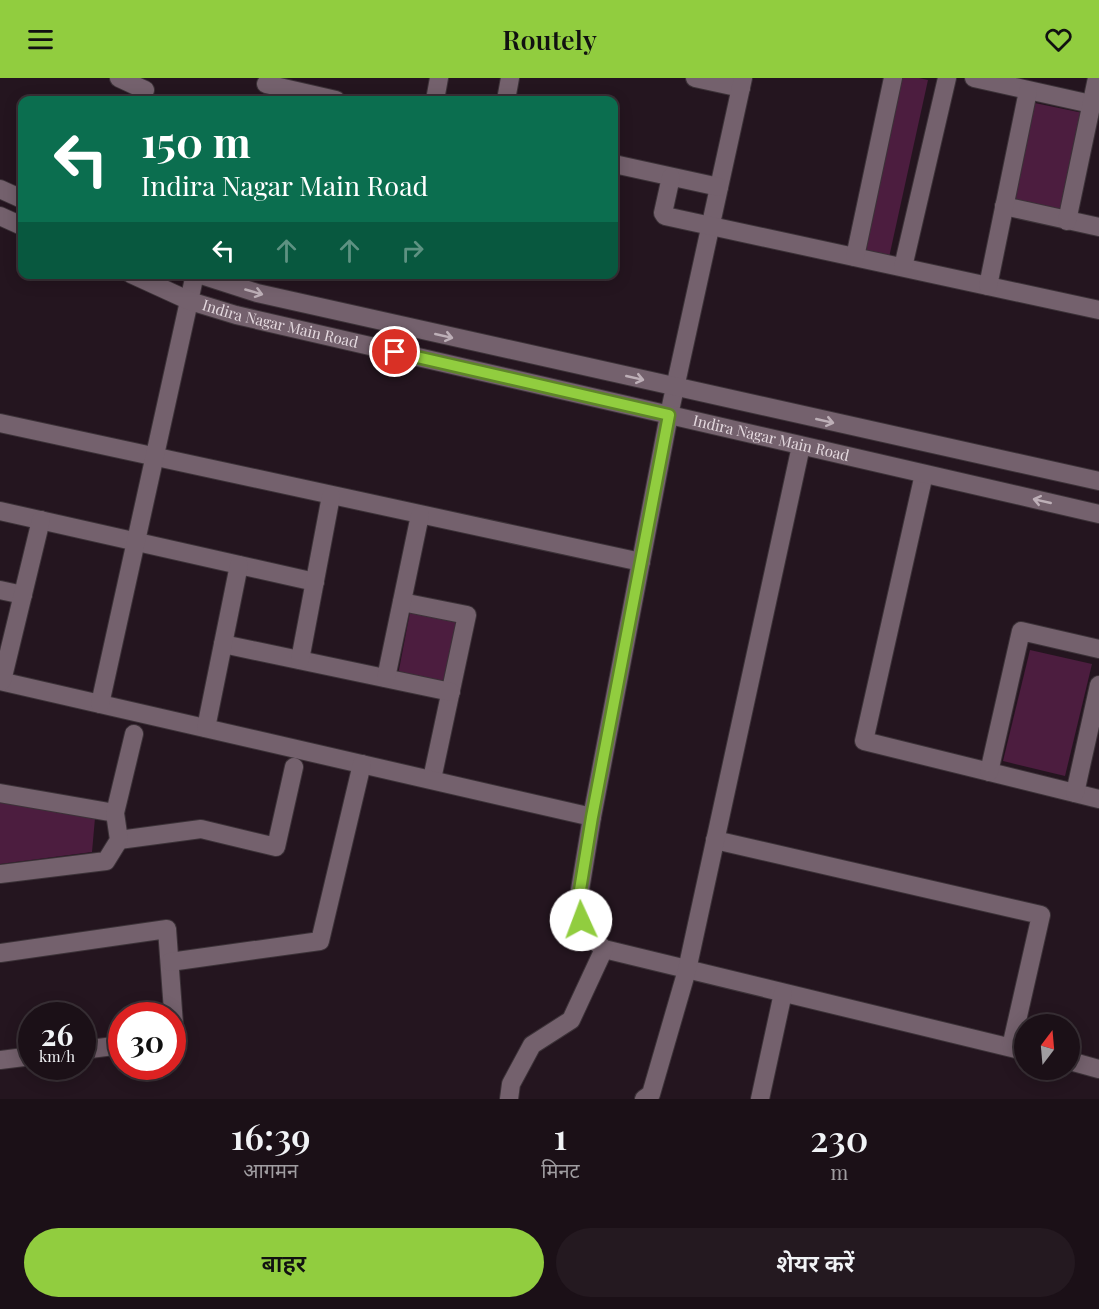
<!DOCTYPE html>
<html lang="hi">
<head>
<meta charset="utf-8">
<style>
	:root { --surface:#1b1017; --page:#241920; --text:#f1f3f6; --muted:#a09da1; --line:#393036; --accent:#91cd3f }
	body { margin:0; font-family:"Playfair Display","Noto Sans Devanagari",serif; background:var(--page); color:var(--text); height:100vh; display:flex; flex-direction:column; font-size:22px; white-space:nowrap }
	* { box-sizing:border-box; margin:0 }
	p { font-size:20px; color:var(--muted) }
	.icon { flex:none; width:33px; height:33px; fill:none; stroke:currentColor; stroke-width:2; stroke-linecap:round; stroke-linejoin:round }
	.map { position:relative; height:1021px; overflow:hidden }
	.side { display:flex; flex-direction:column; background:var(--surface); flex:1 }
	.side>* { flex:none }
	.guide { position:absolute; left:18px; top:18px; width:600px; height:183px; border-radius:12px; box-shadow:0 3px 15px #0003,0 0 0 2px var(--line); background:#0b6e4f; color:#fff; overflow:hidden }
	.needle { width:39px; rotate:16deg }
	.fabs { position:absolute; left:1014px; top:936px; display:grid; gap:12px }
	.fabs a { display:grid; place-items:center; width:66px; height:66px; border-radius:50%; background:var(--surface); box-shadow:0 3px 15px #0003,0 0 0 2px var(--line); font-size:30px }
	.speed { position:absolute; left:18px; top:924px; display:flex; gap:12px; font-size:30px; font-weight:700; text-align:center }
	.speed>* { display:grid; place-content:center; width:78px; height:78px; border-radius:50%; background:var(--surface); box-shadow:0 3px 15px #0003,0 0 0 2px var(--line); line-height:1 }
	.speed small { font-size:15px; font-weight:400 }
	.speed .limit { border:9px solid #d22; background:#fff; color:#111 }
	.pin { position:absolute; display:grid; place-items:center; width:51px; height:51px; color:#fff; margin:-26px; border:3px solid #fff; border-radius:50%; box-shadow:0 2px 6px #0007 }
	.me { position:absolute; width:66px; margin:-33px; rotate:358deg; stroke-linejoin:round; filter:drop-shadow(0 0 4px #0008) }
	.turn { display:flex; align-items:center; gap:21px; height:126px; padding:0 24px; font-size:27px }
	.turn .icon { width:78px; height:78px; stroke-width:2.5 }
	.turn b { display:block; font-size:42px; line-height:51px }
	.lanes { display:flex; align-items:center; height:57px; padding:0 24px; background:#0003; justify-content:center; gap:30px; direction:ltr }
	.lanes .off { opacity:.35 }
	.eta { display:flex; justify-content:space-evenly; align-items:center; height:102px; text-align:center }
	.eta b { font-size:36px; font-weight:600; line-height:42px }
	.button { display:flex; gap:12px; margin-top:auto; padding:12px 24px }
	.button a { flex:1; height:69px; border-radius:36px; background:var(--accent); color:#111; font-size:24px; font-weight:600; line-height:69px; text-align:center }
	.button a+a { background:var(--page); color:var(--text) }
	header { display:flex; justify-content:space-between; align-items:center; height:78px; padding:0 24px; background:var(--accent); color:#111; font-size:27px; font-weight:600 }
	.map>svg:first-child { display:block }
</style>
</head>
<body>
<header><svg class="icon" aria-label="menu" viewBox="0 0 24 24"><path d="M4 6h16M4 12h16M4 18h16"/></svg>Routely<svg class="icon" aria-label="heart" viewBox="0 0 24 24"><path d="M12 20l-8-8c-3-5 5-10 8-4 3-6 11-1 8 4z"/></svg></header>
<div class="map">
<svg width="1099" height="1021" viewBox="0 0 1099 1021">
	<rect width="100%" height="100%" fill="#24151f"/>
	<!-- green -->
	<g fill="#4c1d3f">
		<path d="M 884,0 L 919,0 L 928,2 L 888,184 L 846,175 Z"/>
		<path d="M 1025,23 L 1083,35 L 1061,138 L 1004,126 Z"/>
		<path d="M 410,534 L 464,545 L 451,607 L 398,597 Z"/>
		<path d="M 1030,572 L 1092,586 L 1065,698 L 1003,683 Z"/>
		<path d="M 0,723 L 95,740 L 92,774 L 0,786 Z"/>
	</g>
	<g fill="none" stroke-linecap="round" stroke-linejoin="round">
		<!-- street casing -->
		<g stroke="#3c3238" stroke-width="20">
			<g id="street">
				<path d="M 119,0 L 145,12"/>
				<path d="M 695,0 L 741,10"/>
				<path d="M 743,0 L 669,337 L 592,739 L 577,830 L 585,854 L 604,871 L 1024,973"/>
				<path d="M 974,0 L 1091,26"/>
				<path d="M 266,6 L 336,22"/>
				<path d="M 435,22 L 439,0"/>
				<path d="M 506,22 L 510,0"/>
				<path d="M 614,86 L 719,109"/>
				<path d="M 671,99 L 663,135 L 665,138 L 1099,232"/>
				<path d="M 1004,128 L 1099,149"/>
				<path d="M 1067,143 L 1097,0"/>
				<path d="M 855,179 L 893,0"/>
				<path d="M 903,189 L 947,0"/>
				<path d="M 988,208 L 1028,13"/>
				<path d="M 0,345 L 641,484"/>
				<path d="M 924,396 L 864,663 L 1099,721"/>
				<path d="M 0,433 L 315,504"/>
				<path d="M 0,512 L 23,517"/>
				<path d="M 402,524 L 467,537 L 432,701"/>
				<path d="M 223,566 L 451,614"/>
				<path d="M 300,582 L 331,418"/>
				<path d="M 386,600 L 420,437"/>
				<path d="M 0,603 L 592,739"/>
				<path d="M 2,603 L 41,442"/>
				<path d="M 100,626 L 195,196"/>
				<path d="M 206,650 L 239,487"/>
				<path d="M 989,694 L 1021,553 L 1099,571"/>
				<path d="M 0,715 L 115,735"/>
				<path d="M 1075,715 L 1099,607"/>
				<path d="M 119,762 L 201,751 L 276,769 L 294,689"/>
				<path d="M 715,762 L 1041,837 L 1011,969"/>
				<path d="M 0,796 L 106,783 L 119,762 L 115,735 L 134,656"/>
				<path d="M 0,875 L 167,851 L 175,960 L 172,961"/>
				<path d="M 170,884 L 320,863 L 362,686"/>
				<path d="M 82,972 L 122,967"/>
				<path d="M 0,982 L 32,978"/>
				<path d="M 1070,983 L 1099,991"/>
				<path d="M 509,1021 L 511,1006 L 532,967 L 571,942 L 604,871"/>
				<path d="M 644,1021 L 651,1016 L 687,892 L 801,368"/>
				<path d="M 760,1021 L 783,915"/>
			</g>
		</g>
		<!-- secondary casing -->
		<g stroke="#3c3238" stroke-width="20">
			<g id="secondary">
				<path d="M 0,111 L 22,121"/>
				<path d="M 0,138 L 22,148"/>
				<path id="s1" d="M 131,196 L 190,223 L 236,237 L 1099,436"/>
				<path d="M 198,196 L 257,215 L 1099,403"/>
			</g>
		</g>
		<!-- street -->
		<use href="#street" stroke="#74616d" stroke-width="18"/>
		<!-- secondary -->
		<use href="#secondary" stroke="#74616d" stroke-width="18"/>
	</g>
	<!-- one-way arrows -->
	<defs><path id="oneway-shaft" d="M-6 0H5M1.5-3L5.5 0L1.5 3" fill="none" stroke-width="1.6" stroke-linecap="round" stroke-linejoin="round" transform="scale(1.5)"/></defs>
	<g stroke="#bdafb7">
		<use href="#oneway-shaft" transform="translate(254 214) rotate(16)"/>
		<use href="#oneway-shaft" transform="translate(444 258) rotate(13)"/>
		<use href="#oneway-shaft" transform="translate(635 300) rotate(13)"/>
		<use href="#oneway-shaft" transform="translate(825 343) rotate(13)"/>
		<use href="#oneway-shaft" transform="translate(1042 423) rotate(-167)"/>
	</g>
	<g fill="none" stroke-linecap="round" stroke-linejoin="round">
		<!-- route casing -->
		<g stroke="#5e8529" stroke-width="15">
			<path id="route" d="M 395,274 L 669,337 L 592,739 L 577,830 L 581,842"/>
		</g>
		<!-- route -->
		<use href="#route" stroke="#91cd3f" stroke-width="10"/>
	</g>
	<g text-anchor="middle" stroke-width="6" stroke-linejoin="round" paint-order="stroke">
		<!-- street labels -->
		<g font-size="15" fill="#e4d9df" stroke="#24151f">
			<text dy="5" stroke="none"><textPath href="#s1" startOffset="158">Indira Nagar Main Road</textPath></text>
			<text dy="5" stroke="none"><textPath href="#s1" startOffset="662">Indira Nagar Main Road</textPath></text>
		</g>
	</g>
</svg>
<div class="fabs">
<a><svg class="needle" viewBox="-14 -14 28 28"><path d="M0-13l5 13h-10z" fill="#e53935"/><path d="M0 13l5-13h-10z" fill="#a09da1"/></svg></a>
</div>
<div class="speed"><div>26<small>km/h</small></div><div class="limit">30</div></div>
<div class="pin" style="left:395px;top:274px;background:#d93025"><svg class="icon" aria-label="arrive" viewBox="0 0 24 24"><path d="M6 21V4h12l-3 4 3 4H6"/></svg></div>
<svg class="me" style="left:581px;top:842px" viewBox="-20 -20 40 40"><circle r="19" fill="#fff"/><path d="M0-13L10 11 0 6-10 11z" fill="#91cd3f"/></svg>
<div class="guide">
<div class="turn"><svg class="icon" aria-label="left" viewBox="0 0 24 24"><path d="M17 20v-9H6M10 6l-5 5 5 5"/></svg><div><b>150 m</b>Indira Nagar Main Road</div></div>
<div class="lanes"><svg class="icon" aria-label="left" viewBox="0 0 24 24"><path d="M17 20v-9H6M10 6l-5 5 5 5"/></svg><svg class="icon off" aria-label="ahead" viewBox="0 0 24 24"><path d="M12 20V5M6 11l6-6 6 6"/></svg><svg class="icon off" aria-label="ahead" viewBox="0 0 24 24"><path d="M12 20V5M6 11l6-6 6 6"/></svg><svg class="icon off" aria-label="right" viewBox="0 0 24 24"><path d="M7 20v-9h11M14 6l5 5-5 5"/></svg></div>
</div>
</div>
<section class="side">
<div class="eta">
<div><b>16:39</b><p>आगमन</p></div>
<div><b>1</b><p>मिनट</p></div>
<div><b>230</b><p>m</p></div>
</div>
<div class="button"><a>बाहर</a><a>शेयर करें</a></div>
</section>
</body>
</html>
